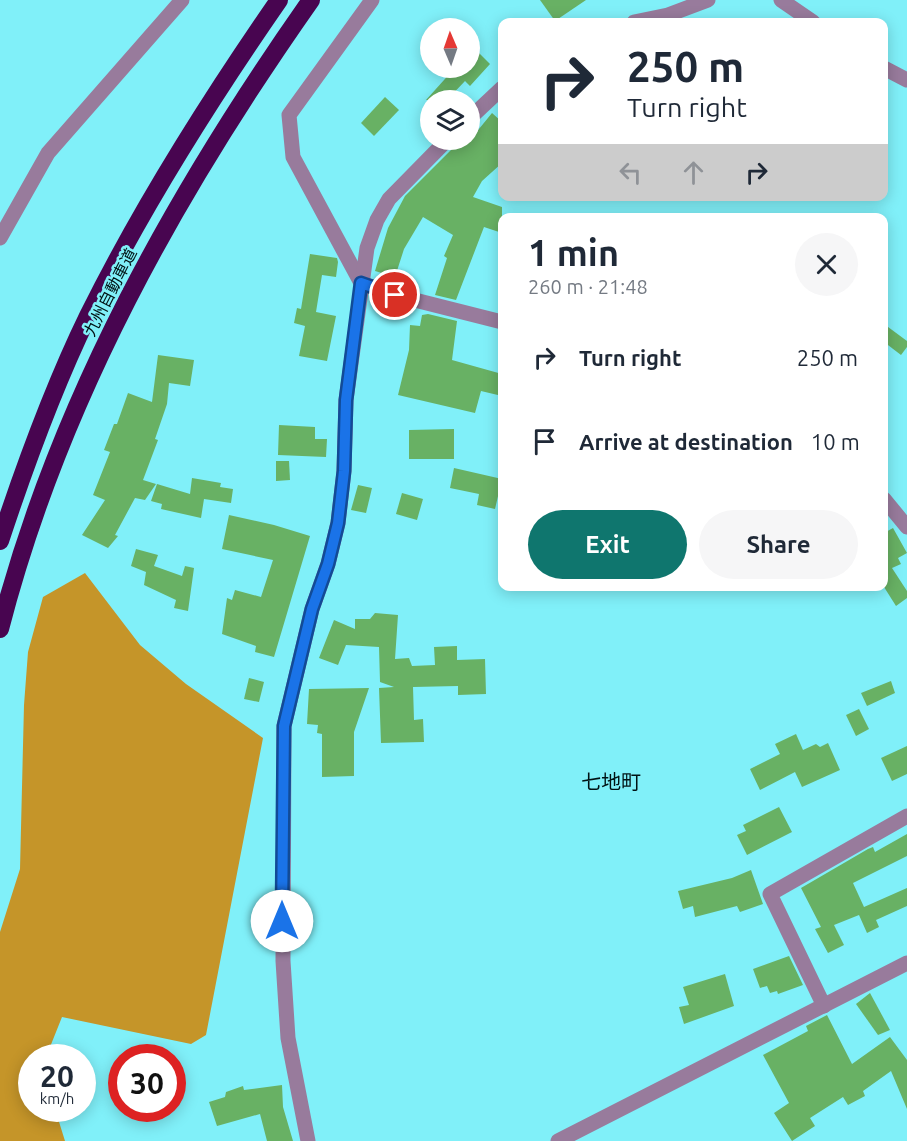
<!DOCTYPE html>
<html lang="en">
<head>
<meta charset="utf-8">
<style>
	:root { --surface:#fff; --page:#f6f6f7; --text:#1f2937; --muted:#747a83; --accent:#0f766e }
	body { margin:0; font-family:Ubuntu,"Noto Sans JP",sans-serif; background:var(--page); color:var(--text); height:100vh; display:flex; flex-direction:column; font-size:22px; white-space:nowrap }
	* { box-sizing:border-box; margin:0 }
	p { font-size:20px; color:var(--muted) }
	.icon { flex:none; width:33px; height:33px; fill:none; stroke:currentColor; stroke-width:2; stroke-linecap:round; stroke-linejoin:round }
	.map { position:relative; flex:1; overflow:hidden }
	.panel { position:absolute; left:498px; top:213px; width:390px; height:378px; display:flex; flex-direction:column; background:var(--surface); border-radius:12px; box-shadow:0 3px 15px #0003 }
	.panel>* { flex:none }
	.guide { position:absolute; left:498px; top:18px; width:390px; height:183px; border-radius:12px; box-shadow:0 3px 15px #0003; background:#fff; color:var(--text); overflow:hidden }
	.needle { width:39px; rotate:358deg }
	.controls { position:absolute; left:420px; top:18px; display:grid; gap:12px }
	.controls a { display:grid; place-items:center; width:60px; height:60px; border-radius:50%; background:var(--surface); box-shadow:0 3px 15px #0003; font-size:30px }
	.speed { position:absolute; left:18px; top:1044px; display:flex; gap:12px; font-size:30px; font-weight:700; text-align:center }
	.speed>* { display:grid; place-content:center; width:78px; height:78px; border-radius:50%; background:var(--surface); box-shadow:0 3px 15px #0003; line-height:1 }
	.speed small { font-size:15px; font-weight:400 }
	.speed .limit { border:9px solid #d22; background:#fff; color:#111 }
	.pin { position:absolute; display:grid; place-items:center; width:51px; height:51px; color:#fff; margin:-26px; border:3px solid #fff; border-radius:50%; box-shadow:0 2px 6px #0007 }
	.me { position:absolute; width:66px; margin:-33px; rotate:0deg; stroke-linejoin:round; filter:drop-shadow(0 0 4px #0008) }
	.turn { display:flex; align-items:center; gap:21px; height:126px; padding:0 30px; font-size:27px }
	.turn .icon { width:78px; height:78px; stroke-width:2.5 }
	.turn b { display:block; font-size:42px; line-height:51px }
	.lanes { display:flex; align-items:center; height:57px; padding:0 30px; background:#0003; justify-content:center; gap:30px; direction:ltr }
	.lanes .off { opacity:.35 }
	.round { display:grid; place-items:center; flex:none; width:63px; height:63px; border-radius:32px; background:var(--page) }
	.headline { display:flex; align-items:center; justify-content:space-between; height:102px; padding:0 30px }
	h1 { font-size:36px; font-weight:700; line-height:45px }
	.action { display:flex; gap:12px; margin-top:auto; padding:12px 30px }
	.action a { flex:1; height:69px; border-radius:36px; background:var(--accent); color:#fff; font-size:24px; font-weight:700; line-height:69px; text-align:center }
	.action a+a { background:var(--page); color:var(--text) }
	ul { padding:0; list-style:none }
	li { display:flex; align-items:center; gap:18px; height:84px; padding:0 30px }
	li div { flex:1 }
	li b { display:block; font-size:22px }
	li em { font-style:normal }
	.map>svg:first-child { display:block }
</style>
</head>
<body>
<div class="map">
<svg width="907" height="1141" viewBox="0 0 907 1141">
	<rect width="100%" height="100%" fill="#80f0f9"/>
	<!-- forest -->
	<path fill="#c59529" d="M 85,573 L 140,645 L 186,684 L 263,738 L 206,1035 L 191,1044 L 62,1017 L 46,1057 L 32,1058 L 32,1108 L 55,1109 L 65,1141 L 0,1141 L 0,932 L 20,869 L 24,705 L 28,652 L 43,597 Z"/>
	<!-- building -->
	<g fill="#68b164">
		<path d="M 540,0 L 586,0 L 555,21 Z"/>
		<path d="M 470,44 L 490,64 L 470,86 L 465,81 L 447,100 L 426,100 L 453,70 L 450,68 L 470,68 Z"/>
		<path d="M 385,97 L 399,110 L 374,136 L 361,123 Z"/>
		<path d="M 492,113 L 502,122 L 502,163 L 482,181 L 473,197 L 502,207 L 502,233 L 484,227 L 456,300 L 435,295 L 447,258 L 444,256 L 453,235 L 423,217 L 404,249 L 395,277 L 375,271 L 388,228 L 405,196 L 454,147 L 456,140 L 470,140 Z"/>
		<path d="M 310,254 L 337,258 L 338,262 L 336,277 L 322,275 L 316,312 L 336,316 L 327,361 L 299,356 L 305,326 L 294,323 L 297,308 L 301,309 Z"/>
		<path d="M 428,314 L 457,321 L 452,360 L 502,374 L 502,396 L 481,391 L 475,413 L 398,395 L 409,350 L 410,325 L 420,326 L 422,315 Z"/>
		<path d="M 884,324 L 907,341 L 907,347 L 901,355 L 884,342 Z"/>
		<path d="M 158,355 L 194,360 L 190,386 L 169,383 L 167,404 L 155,439 L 158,440 L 143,480 L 156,484 L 145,500 L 135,498 L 115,535 L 118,536 L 108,548 L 82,535 L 105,500 L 93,495 L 110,452 L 104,450 L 114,424 L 117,424 L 128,393 L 152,402 Z"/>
		<path d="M 279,425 L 315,427 L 315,439 L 327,439 L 326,457 L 278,455 Z"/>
		<path d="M 454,429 L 454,459 L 409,459 L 409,430 Z"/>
		<path d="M 276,461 L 289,461 L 290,480 L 276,481 Z"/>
		<path d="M 454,468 L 502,479 L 495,509 L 477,505 L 479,494 L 450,488 Z"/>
		<path d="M 192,478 L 221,483 L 220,487 L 233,489 L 231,503 L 204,499 L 201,518 L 161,509 L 162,504 L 151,501 L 157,484 L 190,494 Z"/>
		<path d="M 358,485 L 372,488 L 366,513 L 351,510 Z"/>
		<path d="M 402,493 L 423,499 L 417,520 L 396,514 Z"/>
		<path d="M 229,515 L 274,525 L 310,536 L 274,657 L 255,652 L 256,646 L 222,634 L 227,598 L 232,600 L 235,590 L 261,597 L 273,560 L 222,549 Z"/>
		<path d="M 893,528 L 907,553 L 898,558 L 901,564 L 892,568 L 907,591 L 907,598 L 896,606 L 884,587 L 884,533 Z"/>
		<path d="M 136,549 L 158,555 L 154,566 L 182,576 L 185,566 L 194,568 L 188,611 L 174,608 L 176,600 L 144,585 L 146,572 L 131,566 Z"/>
		<path d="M 375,613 L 398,615 L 395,659 L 409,658 L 412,666 L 435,665 L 434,647 L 457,646 L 457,660 L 485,659 L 486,694 L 458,695 L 458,686 L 413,687 L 414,720 L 423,719 L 424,742 L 381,743 L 379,688 L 394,687 L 380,682 L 379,647 L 346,645 L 338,665 L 319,658 L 334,620 L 355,629 L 355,619 L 370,619 Z"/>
		<path d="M 249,678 L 264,682 L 259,702 L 244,699 Z"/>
		<path d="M 891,681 L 895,693 L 867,706 L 861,693 Z"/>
		<path d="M 369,688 L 354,732 L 354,776 L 322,777 L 322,734 L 317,733 L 318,725 L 307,724 L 309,689 Z"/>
		<path d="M 859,709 L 869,729 L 856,736 L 846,715 Z"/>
		<path d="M 796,734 L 803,750 L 816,744 L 820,747 L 828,743 L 840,770 L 802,787 L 795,772 L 760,790 L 750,769 L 780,754 L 775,744 Z"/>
		<path d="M 907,746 L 907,774 L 892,781 L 881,758 Z"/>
		<path d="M 779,807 L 792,832 L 747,855 L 737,835 L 746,831 L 743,825 Z"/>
		<path d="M 907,834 L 907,856 L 853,883 L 864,907 L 907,888 L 907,906 L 876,920 L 879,927 L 867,933 L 859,915 L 834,925 L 844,945 L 828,953 L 815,929 L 821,927 L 801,888 L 868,849 L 873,847 L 875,852 Z"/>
		<path d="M 751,870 L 763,904 L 740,912 L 737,906 L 695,917 L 693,906 L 683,909 L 678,891 L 732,878 Z"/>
		<path d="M 789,956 L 803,985 L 778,994 L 777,991 L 770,993 L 767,986 L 760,988 L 753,969 Z"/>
		<path d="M 725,974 L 734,1006 L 684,1024 L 679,1007 L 689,1005 L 683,987 Z"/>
		<path d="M 870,993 L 890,1030 L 878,1035 L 856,1004 Z"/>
		<path d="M 827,1015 L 852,1064 L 890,1037 L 907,1060 L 907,1109 L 891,1071 L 863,1091 L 865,1096 L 848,1105 L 843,1097 L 810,1118 L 815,1126 L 792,1141 L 774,1113 L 789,1103 L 763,1055 L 808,1031 L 806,1026 Z"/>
		<path d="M 282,1085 L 283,1107 L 293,1141 L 267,1141 L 260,1114 L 217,1126 L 209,1102 L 225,1097 L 226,1092 L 243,1086 L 244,1090 Z"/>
	</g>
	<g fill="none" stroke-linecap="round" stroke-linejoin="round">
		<!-- street -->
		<g stroke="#987b9c" stroke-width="15">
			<path d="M 372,0 L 289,115 L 293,157 L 361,283 L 395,295 L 502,322"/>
			<path d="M 781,0 L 813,22"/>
			<path d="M 634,22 L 668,15 L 708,0"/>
			<path d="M 884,68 L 907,80"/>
			<path d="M 470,118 L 502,88"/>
			<path d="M 0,238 L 48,153 L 182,0"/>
			<path d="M 884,499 L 907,527"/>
			<path d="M 824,1006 L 770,894 L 907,816"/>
			<path d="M 308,1141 L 288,1038 L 283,961 L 284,726 L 312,609 L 328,564 L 338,523 L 344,471 L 346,400 L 367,248 L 377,220 L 389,199 L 447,140"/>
			<path d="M 558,1141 L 907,963"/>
		</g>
		<!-- highway -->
		<g stroke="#480550" stroke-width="18">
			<path d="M 0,541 C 25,465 53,388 88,316 C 143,205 209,101 279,0"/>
			<path d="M 0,629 C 59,400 176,192 311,0"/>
		</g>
	</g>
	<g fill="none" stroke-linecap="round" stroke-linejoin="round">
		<!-- route casing -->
		<g stroke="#114b97" stroke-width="15">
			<path id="route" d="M 282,921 L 284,726 L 312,609 L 328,564 L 338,523 L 344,471 L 346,400 L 361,283 L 395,295"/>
		</g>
		<!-- route -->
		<use href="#route" stroke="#1a73e8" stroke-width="10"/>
	</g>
	<g text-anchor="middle" stroke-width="5" stroke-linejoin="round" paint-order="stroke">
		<!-- street labels -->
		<g font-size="16" fill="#001214" stroke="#80f0f9">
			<text transform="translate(110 292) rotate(-63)" y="6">九州自動車道</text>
		</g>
		<!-- quarter labels -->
		<g font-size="20" fill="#001214" stroke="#80f0f9">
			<text x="611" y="789">七地町</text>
		</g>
	</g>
</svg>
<div class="controls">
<a><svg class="needle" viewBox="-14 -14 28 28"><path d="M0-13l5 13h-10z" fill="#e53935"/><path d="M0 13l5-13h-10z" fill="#747a83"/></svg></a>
<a><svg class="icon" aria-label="layers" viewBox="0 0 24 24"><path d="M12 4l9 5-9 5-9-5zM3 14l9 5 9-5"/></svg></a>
</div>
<div class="speed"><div>20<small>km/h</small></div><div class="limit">30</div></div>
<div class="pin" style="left:395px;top:295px;background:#d93025"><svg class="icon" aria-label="arrive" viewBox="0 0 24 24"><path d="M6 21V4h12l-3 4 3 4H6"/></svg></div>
<svg class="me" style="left:282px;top:921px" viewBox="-20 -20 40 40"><circle r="19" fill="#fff"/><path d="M0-13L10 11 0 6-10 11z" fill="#1a73e8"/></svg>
<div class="guide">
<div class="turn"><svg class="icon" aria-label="right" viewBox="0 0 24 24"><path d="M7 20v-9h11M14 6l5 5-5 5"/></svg><div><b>250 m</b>Turn right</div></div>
<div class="lanes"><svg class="icon off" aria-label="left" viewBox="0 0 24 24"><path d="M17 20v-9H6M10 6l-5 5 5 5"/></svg><svg class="icon off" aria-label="ahead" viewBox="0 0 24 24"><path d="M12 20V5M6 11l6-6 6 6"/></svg><svg class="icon" aria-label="right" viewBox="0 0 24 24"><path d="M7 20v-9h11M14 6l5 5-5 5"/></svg></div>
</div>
<section class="panel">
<div class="headline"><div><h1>1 min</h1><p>260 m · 21:48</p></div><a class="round"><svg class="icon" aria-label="close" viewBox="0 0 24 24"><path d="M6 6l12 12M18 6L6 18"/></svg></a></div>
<ul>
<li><svg class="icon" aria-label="right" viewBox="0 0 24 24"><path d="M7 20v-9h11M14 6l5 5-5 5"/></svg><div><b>Turn right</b></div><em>250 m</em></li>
<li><svg class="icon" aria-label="arrive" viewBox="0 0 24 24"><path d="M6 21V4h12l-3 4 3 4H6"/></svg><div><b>Arrive at destination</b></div><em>10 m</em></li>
</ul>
<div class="action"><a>Exit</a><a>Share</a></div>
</section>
</div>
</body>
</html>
